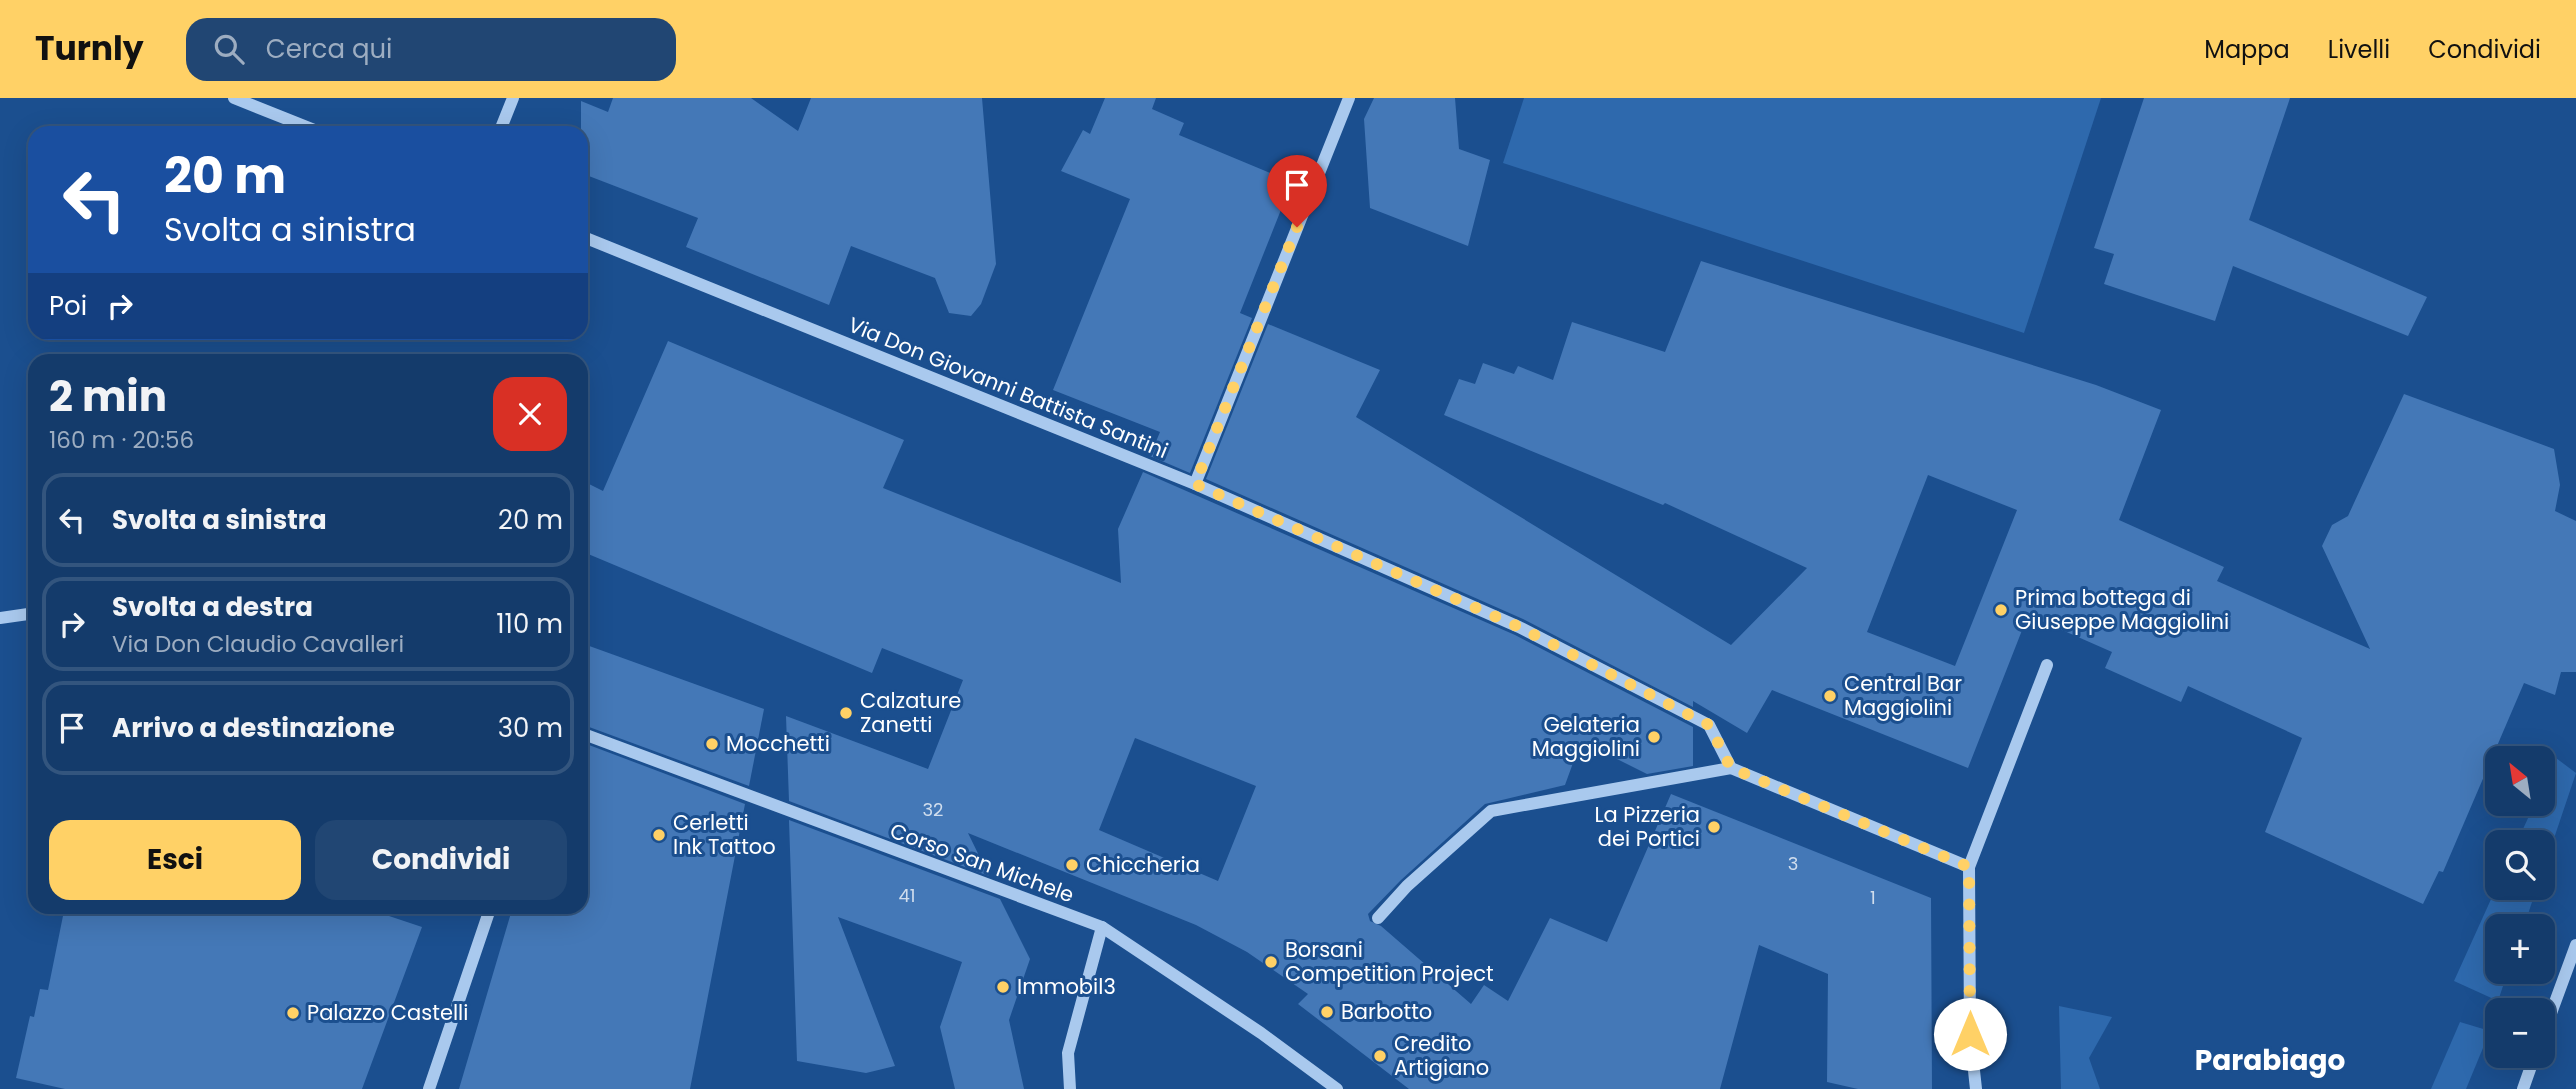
<!DOCTYPE html>
<html lang="it">
<head>
<meta charset="utf-8">
<style>
	:root { --surface:#143b6b; --page:#214673; --text:#f1f3f6; --muted:#9dadc1; --line:#33557e; --accent:#ffd166 }
	body { margin:0; font-family:Poppins,sans-serif; background:var(--page); color:var(--text); height:100vh; display:flex; flex-direction:column; font-size:26px; white-space:nowrap }
	* { box-sizing:border-box; margin:0 }
	p { font-size:23px; color:var(--muted) }
	.icon { flex:none; width:38px; height:38px; fill:none; stroke:currentColor; stroke-width:2; stroke-linecap:round; stroke-linejoin:round }
	.map { position:relative; flex:1; overflow:hidden }
	.sheet { position:absolute; left:28px; top:256px; width:560px; height:560px; display:flex; flex-direction:column; background:var(--surface); border-radius:21px; box-shadow:0 7px 28px #0002,0 0 0 2px var(--line) }
	.sheet>* { flex:none }
	.top-card { position:absolute; left:28px; top:28px; width:560px; height:214px; border-radius:21px; box-shadow:0 7px 28px #0002,0 0 0 2px var(--line); background:#1a4fa0; color:#fff; overflow:hidden }
	.needle { width:46px; rotate:330deg }
	.controls { position:absolute; left:2485px; top:648px; display:grid; gap:14px }
	.controls a { display:grid; place-items:center; width:70px; height:70px; border-radius:14px; background:var(--surface); box-shadow:0 7px 28px #0002,0 0 0 2px var(--line); font-size:35px }
	.pin { position:absolute; display:grid; place-items:center; width:60px; height:60px; color:#fff; margin:-72px -30px; border-radius:50% 50% 50% 0; rotate:-45deg; box-shadow:0 0 7px #0007 }
	.pin .icon { rotate:45deg }
	.me { position:absolute; width:77px; margin:-38px; rotate:0deg; stroke-linejoin:round; filter:drop-shadow(0 0 5px #0008) }
	.turn { display:flex; align-items:center; gap:24px; height:147px; padding:0 21px; font-size:32px }
	.turn .icon { width:91px; height:91px; stroke-width:2.5 }
	.turn b { display:block; font-size:49px; line-height:60px }
	.then { display:flex; align-items:center; height:66px; padding:0 21px; background:#0003; gap:14px; font-size:26px }
	.round { display:grid; place-items:center; flex:none; width:74px; height:74px; border-radius:21px; background:var(--page) }
	.summary { display:flex; align-items:center; justify-content:space-between; height:119px; padding:0 21px }
	h1 { font-size:42px; font-weight:700; line-height:52px }
	.primary-button { display:flex; gap:14px; margin-top:auto; padding:14px 21px }
	.primary-button a { flex:1; height:80px; border-radius:21px; background:var(--accent); color:#111; font-size:28px; font-weight:700; line-height:80px; text-align:center }
	.primary-button a+a { background:var(--page); color:var(--text) }
	ul { padding:0; list-style:none }
	li { display:flex; align-items:center; gap:21px; height:94px; margin:0 14px 10px; padding:0 7px; border:4px solid var(--line); border-radius:21px }
	li div { flex:1 }
	li b { display:block; font-size:26px }
	li em { font-style:normal }
	header { display:flex; align-items:center; gap:42px; box-sizing:border-box; height:98px; padding:0 35px; background:var(--accent); color:#111 }
	header strong { font-size:33px }
	nav { display:flex; gap:38px; margin-inline-start:auto; font-size:24px }
	.search { width:490px; height:63px; background:var(--page); display:flex; align-items:center; gap:18px; box-sizing:border-box; padding:0 24px; border-radius:21px; color:var(--muted); font-size:26px }
	.map>svg:first-child { display:block }
</style>
</head>
<body>
<header>
<strong>Turnly</strong>
<div class="search"><svg class="icon" aria-label="search" viewBox="0 0 24 24"><circle cx="10" cy="10" r="6"/><path d="M15 15l6 6"/></svg>Cerca qui</div>
<nav><a>Mappa</a><a>Livelli</a><a>Condividi</a></nav>
</header>
<div class="map">
<svg width="2576" height="991" viewBox="0 0 2576 991">
	<rect width="100%" height="100%" fill="#1b4f8f"/>
	<!-- green -->
	<g fill="#2e69ad">
		<path d="M 1524,0 L 2101,0 L 2024,235 L 1503,65 Z"/>
		<path d="M 2556,660 L 2576,675 L 2543,773 L 2543,744 L 2517,744 L 2535,705 L 2543,705 L 2543,688 Z"/>
		<path d="M 2497,788 L 2537,789 L 2524,828 L 2497,828 L 2497,873 L 2508,873 L 2498,903 L 2454,883 Z"/>
		<path d="M 2059,908 L 2112,919 L 2089,960 L 2100,991 L 2061,991 Z"/>
		<path d="M 2460,924 L 2490,933 L 2466,991 L 2431,991 Z"/>
	</g>
	<!-- building -->
	<g fill="#4478b7" fill-rule="evenodd">
		<path d="M 613,0 L 751,0 L 798,33 L 811,0 L 982,0 L 996,166 L 981,206 L 971,218 L 949,215 L 935,180 L 851,148 L 829,207 L 686,149 L 698,120 L 581,75 L 581,3 L 608,14 Z"/>
		<path d="M 1105,0 L 1156,0 L 1152,11 L 1184,25 L 1179,37 L 1292,84 L 1240,215 L 1252,220 L 1190,375 L 1150,358 L 1160,334 L 1053,292 L 1130,101 L 1061,73 L 1083,32 L 1090,36 Z"/>
		<path d="M 1374,0 L 1455,0 L 1459,51 L 1490,62 L 1468,148 L 1370,110 L 1364,21 Z"/>
		<path d="M 2144,0 L 2290,0 L 2249,122 L 2427,199 L 2408,238 L 2233,168 L 2215,223 L 2104,186 L 2114,156 L 2094,150 Z"/>
		<path d="M 1701,163 L 2096,287 L 2161,312 L 2119,422 L 2224,469 L 2217,483 L 2370,551 L 2322,448 L 2332,427 L 2348,418 L 2404,296 L 2554,351 L 2560,387 L 2555,413 L 2576,423 L 2576,574 L 2561,574 L 2555,597 L 2524,585 L 2443,774 L 2439,773 L 2423,806 L 2265,734 L 2302,640 L 2188,588 L 2181,604 L 2105,570 L 2112,554 L 2028,517 L 1968,670 L 1772,592 L 1747,635 L 1693,603 L 1693,609 L 1523,521 L 1206,381 L 1268,226 L 1380,272 L 1356,319 L 1731,547 L 1807,470 L 1665,405 L 1663,407 L 1444,317 L 1459,281 L 1475,286 L 1483,265 L 1514,276 L 1518,268 L 1553,282 L 1572,224 L 1665,254 ZM 1928,377 L 2017,412 L 1955,568 L 1867,534 Z"/>
		<path d="M 668,243 L 904,342 L 883,390 L 1121,485 L 1118,431 L 1143,374 L 1515,537 L 1693,629 L 1693,668 L 1647,676 L 1581,643 L 1565,687 L 1485,706 L 1401,782 L 1368,816 L 1370,823 L 1381,828 L 1471,906 L 1484,887 L 1508,903 L 1550,820 L 1607,844 L 1671,696 L 1931,800 L 1932,991 L 1858,991 L 1827,984 L 1828,876 L 1759,847 L 1720,991 L 1409,991 L 1298,906 L 1308,896 L 1247,854 L 1196,827 L 968,735 L 989,778 L 789,703 L 786,618 L 928,671 L 963,582 L 882,550 L 872,575 L 581,453 L 581,382 L 603,393 ZM 1135,640 L 1256,688 L 1218,783 L 1099,732 Z"/>
		<path d="M 581,545 L 764,611 L 749,688 L 581,626 Z"/>
		<path d="M 581,644 L 745,706 L 690,991 L 459,991 L 513,808 L 581,808 Z"/>
		<path d="M 789,722 L 1000,801 L 1030,861 L 1009,922 L 1024,991 L 955,991 L 940,929 L 962,864 L 838,819 L 895,968 L 866,975 L 797,963 Z"/>
		<path d="M 65,808 L 359,808 L 422,829 L 362,991 L 65,991 L 16,980 L 30,918 L 34,919 L 40,891 L 48,892 Z"/>
	</g>
	<g fill="none" stroke-linecap="round" stroke-linejoin="round">
		<!-- minor -->
		<g stroke="#a9c9ee" stroke-width="12">
			<path d="M 234,0 L 322,35"/>
			<path d="M 499,35 L 513,0"/>
			<path d="M 581,138 L 1195,386 L 1519,529 L 1709,627 L 1731,670 L 1969,769"/>
			<path d="M 1195,386 L 1349,0"/>
			<path d="M 0,520 L 35,515"/>
			<path d="M 581,635 L 1102,829 L 1261,935 L 1337,991"/>
			<path d="M 1378,820 L 1407,788 L 1491,713 L 1731,670"/>
			<path d="M 2543,937 L 2576,847"/>
			<path d="M 429,991 L 491,808"/>
			<path d="M 1070,991 L 1068,955 L 1102,829"/>
			<path d="M 1976,991 L 1970,936 L 1969,769 L 2047,567"/>
			<path d="M 2523,991 L 2535,957"/>
		</g>
	</g>
	<g fill="none" stroke-linecap="round" stroke-linejoin="round">
		<!-- route -->
		<path stroke="#ffd166" stroke-width="12" stroke-dasharray="0 21.6" d="M 1297,129 L 1195,386 L 1519,529 L 1709,627 L 1731,670 L 1969,769 L 1970,936"/>
	</g>
	<!-- markers -->
	<g fill="#ffd166" stroke="#1b4f8f" stroke-width="2.5">
		<circle cx="2001" cy="512" r="7"/>
		<circle cx="1830" cy="598" r="7"/>
		<circle cx="846" cy="615" r="7"/>
		<circle cx="1654" cy="639" r="7"/>
		<circle cx="712" cy="646" r="7"/>
		<circle cx="1714" cy="729" r="7"/>
		<circle cx="659" cy="737" r="7"/>
		<circle cx="1072" cy="767" r="7"/>
		<circle cx="1271" cy="864" r="7"/>
		<circle cx="1003" cy="889" r="7"/>
		<circle cx="1327" cy="914" r="7"/>
		<circle cx="293" cy="915" r="7"/>
		<circle cx="1380" cy="958" r="7"/>
	</g>
	<g text-anchor="middle" stroke-width="6" stroke-linejoin="round" paint-order="stroke">
		<!-- number labels -->
		<g font-size="18" fill="#d0dded">
			<text x="933" y="718">32</text>
			<text x="1793" y="772">3</text>
			<text x="907" y="804">41</text>
			<text x="1873" y="806">1</text>
		</g>
		<!-- street labels -->
		<g font-size="21" fill="#fff" stroke="#1b4f8f">
			<text transform="translate(1008 290) rotate(22)" y="7">Via Don Giovanni Battista Santini</text>
			<text transform="translate(982 765) rotate(20)" y="7">Corso San Michele</text>
		</g>
		<!-- poi labels -->
		<g font-size="21" fill="#fff" stroke="#1b4f8f" text-anchor="start">
			<text x="2015" y="507">Prima bottega di<tspan x="2015" dy="24">Giuseppe Maggiolini</tspan></text>
			<text x="1844" y="593">Central Bar<tspan x="1844" dy="24">Maggiolini</tspan></text>
			<text x="860" y="610">Calzature<tspan x="860" dy="24">Zanetti</tspan></text>
			<text x="1640" y="634" text-anchor="end">Gelateria<tspan x="1640" dy="24">Maggiolini</tspan></text>
			<text x="726" y="653">Mocchetti</text>
			<text x="1700" y="724" text-anchor="end">La Pizzeria<tspan x="1700" dy="24">dei Portici</tspan></text>
			<text x="673" y="732">Cerletti<tspan x="673" dy="24">Ink Tattoo</tspan></text>
			<text x="1086" y="774">Chiccheria</text>
			<text x="1285" y="859">Borsani<tspan x="1285" dy="24">Competition Project</tspan></text>
			<text x="1017" y="896">Immobil3</text>
			<text x="1341" y="921">Barbotto</text>
			<text x="307" y="922">Palazzo Castelli</text>
			<text x="1394" y="953">Credito<tspan x="1394" dy="24">Artigiano</tspan></text>
		</g>
		<!-- district labels -->
		<g font-size="28" font-weight="bold" fill="#fff" stroke="#1b4f8f">
			<text x="2270" y="972">Parabiago</text>
		</g>
	</g>
</svg>
<div class="controls">
<a><svg class="needle" viewBox="-14 -14 28 28"><path d="M0-13l5 13h-10z" fill="#e53935"/><path d="M0 13l5-13h-10z" fill="#9dadc1"/></svg></a>
<a><svg class="icon" aria-label="search" viewBox="0 0 24 24"><circle cx="10" cy="10" r="6"/><path d="M15 15l6 6"/></svg></a>
<a>+</a>
<a>−</a>
</div>
<div class="pin" style="left:1297px;top:129px;background:#d93025"><svg class="icon" aria-label="arrive" viewBox="0 0 24 24"><path d="M6 21V4h12l-3 4 3 4H6"/></svg></div>
<svg class="me" style="left:1970px;top:936px" viewBox="-20 -20 40 40"><circle r="19" fill="#fff"/><path d="M0-13L10 11 0 6-10 11z" fill="#ffd166"/></svg>
<div class="top-card">
<div class="turn"><svg class="icon" aria-label="left" viewBox="0 0 24 24"><path d="M17 20v-9H6M10 6l-5 5 5 5"/></svg><div><b>20 m</b>Svolta a sinistra</div></div>
<div class="then">Poi<svg class="icon" aria-label="right" viewBox="0 0 24 24"><path d="M7 20v-9h11M14 6l5 5-5 5"/></svg></div>
</div>
<section class="sheet">
<div class="summary"><div><h1>2 min</h1><p>160 m · 20:56</p></div><a class="round" style="background:#d93025;color:#fff"><svg class="icon" aria-label="close" viewBox="0 0 24 24"><path d="M6 6l12 12M18 6L6 18"/></svg></a></div>
<ul>
<li><svg class="icon" aria-label="left" viewBox="0 0 24 24"><path d="M17 20v-9H6M10 6l-5 5 5 5"/></svg><div><b>Svolta a sinistra</b></div><em>20 m</em></li>
<li><svg class="icon" aria-label="right" viewBox="0 0 24 24"><path d="M7 20v-9h11M14 6l5 5-5 5"/></svg><div><b>Svolta a destra</b><p>Via Don Claudio Cavalleri</p></div><em>110 m</em></li>
<li><svg class="icon" aria-label="arrive" viewBox="0 0 24 24"><path d="M6 21V4h12l-3 4 3 4H6"/></svg><div><b>Arrivo a destinazione</b></div><em>30 m</em></li>
</ul>
<div class="primary-button"><a>Esci</a><a>Condividi</a></div>
</section>
</div>
</body>
</html>
